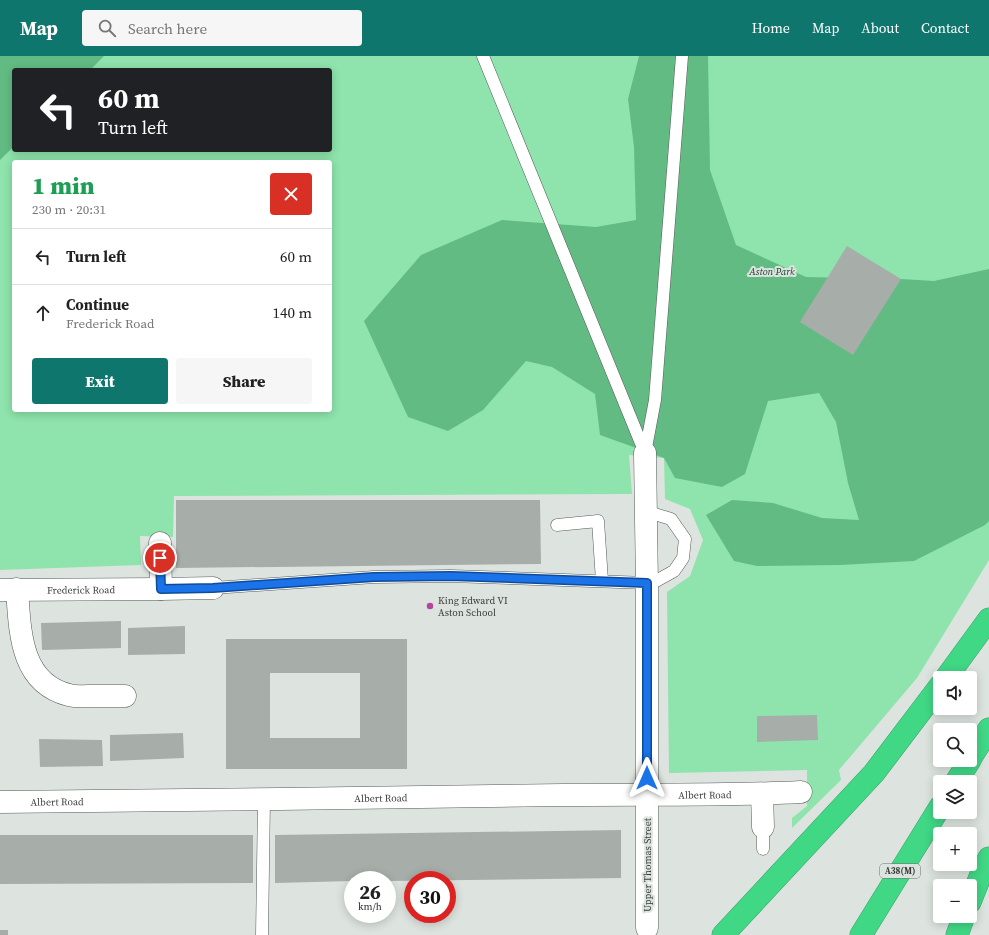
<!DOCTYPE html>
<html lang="en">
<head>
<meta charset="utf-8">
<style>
	:root { --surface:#fff; --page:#f6f6f6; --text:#222; --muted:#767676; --line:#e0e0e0; --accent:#0f766e }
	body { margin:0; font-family:"Source Serif 4",serif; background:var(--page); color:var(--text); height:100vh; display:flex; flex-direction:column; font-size:15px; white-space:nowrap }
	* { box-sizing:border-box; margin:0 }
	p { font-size:13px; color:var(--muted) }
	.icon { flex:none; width:22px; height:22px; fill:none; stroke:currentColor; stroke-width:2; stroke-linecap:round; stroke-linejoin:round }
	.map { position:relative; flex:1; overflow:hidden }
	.details { position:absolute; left:12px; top:104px; width:320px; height:252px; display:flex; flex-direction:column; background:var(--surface); border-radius:4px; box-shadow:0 2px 10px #0003 }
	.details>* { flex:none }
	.guide { position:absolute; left:12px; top:12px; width:320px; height:84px; border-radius:4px; box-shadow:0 2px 10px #0003; background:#202124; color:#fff; overflow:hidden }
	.fabs { position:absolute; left:933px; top:615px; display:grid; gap:8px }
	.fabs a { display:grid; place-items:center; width:44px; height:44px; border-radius:4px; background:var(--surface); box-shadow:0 2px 10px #0003; font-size:20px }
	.speed { position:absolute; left:344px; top:815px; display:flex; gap:8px; font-size:20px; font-weight:700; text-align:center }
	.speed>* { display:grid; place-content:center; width:52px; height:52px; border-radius:50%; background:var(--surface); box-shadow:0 2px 10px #0003; line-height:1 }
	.speed small { font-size:10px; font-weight:400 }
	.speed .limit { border:6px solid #d22; background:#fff; color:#111 }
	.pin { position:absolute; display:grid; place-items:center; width:34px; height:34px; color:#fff; margin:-17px; border:2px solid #fff; border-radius:50%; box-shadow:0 1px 4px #0007 }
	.me { position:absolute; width:44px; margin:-22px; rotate:0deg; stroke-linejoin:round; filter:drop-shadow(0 0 3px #0008) }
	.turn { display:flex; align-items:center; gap:14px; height:84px; padding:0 20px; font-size:18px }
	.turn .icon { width:52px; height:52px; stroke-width:2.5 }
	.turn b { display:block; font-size:28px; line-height:34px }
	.round { display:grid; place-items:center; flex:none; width:42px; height:42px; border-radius:4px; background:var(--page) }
	.head { display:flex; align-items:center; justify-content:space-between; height:68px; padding:0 20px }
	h1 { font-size:24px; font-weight:800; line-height:30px; color:#1e9e55 }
	.cta { display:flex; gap:8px; margin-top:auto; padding:8px 20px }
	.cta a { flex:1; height:46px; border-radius:4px; background:var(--accent); color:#fff; font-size:16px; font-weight:800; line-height:46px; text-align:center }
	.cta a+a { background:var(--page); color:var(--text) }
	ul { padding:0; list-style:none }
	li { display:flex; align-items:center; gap:12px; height:56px; padding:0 20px; border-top:1px solid var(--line) }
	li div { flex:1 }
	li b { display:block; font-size:15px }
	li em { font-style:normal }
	header { display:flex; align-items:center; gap:24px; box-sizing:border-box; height:56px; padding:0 20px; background:var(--accent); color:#fff }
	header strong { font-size:19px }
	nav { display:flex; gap:22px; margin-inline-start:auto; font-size:14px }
	.search { width:280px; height:36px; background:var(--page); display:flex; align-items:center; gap:10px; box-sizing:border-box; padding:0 14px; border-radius:4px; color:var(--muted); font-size:15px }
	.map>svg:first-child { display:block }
</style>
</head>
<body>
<header>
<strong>Map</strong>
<div class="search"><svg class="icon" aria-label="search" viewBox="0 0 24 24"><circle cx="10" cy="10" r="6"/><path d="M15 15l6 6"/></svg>Search here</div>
<nav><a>Home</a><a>Map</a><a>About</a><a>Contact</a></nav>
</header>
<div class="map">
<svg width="989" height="879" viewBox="0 0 989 879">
	<rect width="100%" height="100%" fill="#dde4df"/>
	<!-- green -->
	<path fill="#8ee4ac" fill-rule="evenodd" d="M 0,0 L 989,0 L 989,504 L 917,622 L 839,714 L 841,724 L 792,772 L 792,762 L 807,750 L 807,714 L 669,717 L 667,536 L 690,520 L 703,484 L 690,453 L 665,443 L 664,402 L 629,399 L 632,438 L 174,440 L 173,481 L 140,480 L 141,509 L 0,514 ZM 14,14 L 330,14 L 330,94 L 14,94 ZM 14,106 L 330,106 L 330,354 L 14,354 Z"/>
	<!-- forest -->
	<g fill="#63bb84">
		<path d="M 0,0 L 104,0 L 90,14 L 14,14 L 14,90 L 0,104 Z"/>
		<path d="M 639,0 L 708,0 L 710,114 L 736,189 L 806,221 L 901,223 L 934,225 L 989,213 L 989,465 L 985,469 L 914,505 L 840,509 L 757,510 L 734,505 L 706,459 L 732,444 L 773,447 L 822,462 L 859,464 L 848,427 L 836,366 L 819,337 L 768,345 L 745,418 L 722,431 L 675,422 L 664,402 L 600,379 L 595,338 L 552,311 L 526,305 L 483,354 L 448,375 L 408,361 L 364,265 L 421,199 L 502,164 L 596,171 L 636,164 L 634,91 L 628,43 Z"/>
	</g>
	<!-- building -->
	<g fill="#a7aea9" fill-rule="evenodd">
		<path d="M 847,190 L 901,223 L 853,299 L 800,266 Z"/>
		<path d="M 176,444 L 540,444 L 541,508 L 176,512 Z"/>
		<path d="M 121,565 L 121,592 L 42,594 L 41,567 Z"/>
		<path d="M 185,570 L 185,598 L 128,599 L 128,572 Z"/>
		<path d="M 226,583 L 407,583 L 407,713 L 226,713 ZM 270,617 L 360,617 L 360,682 L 270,682 Z"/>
		<path d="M 817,659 L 818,684 L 757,686 L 757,660 Z"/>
		<path d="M 183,677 L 184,702 L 110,705 L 110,679 Z"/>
		<path d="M 39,683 L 102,684 L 103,710 L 40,711 Z"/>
		<path d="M 621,774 L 621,822 L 387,825 L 387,824 L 353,824 L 353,825 L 275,827 L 275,779 Z"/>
		<path d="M 0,779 L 253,779 L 253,827 L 0,828 Z"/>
		<rect x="0" y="874" width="8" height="5"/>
	</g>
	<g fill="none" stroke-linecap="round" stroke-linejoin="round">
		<!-- lane casing -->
		<g stroke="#555b57" stroke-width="13">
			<g id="lane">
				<path d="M 483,0 L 645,397"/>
				<path d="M 645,397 L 655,344 L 682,0"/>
				<path d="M 645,455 L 671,463 L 685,483 L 683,502 L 674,515 L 647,530"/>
				<path d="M 557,469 L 598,465 L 602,525"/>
				<path d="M 213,532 L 374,521 L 451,520 L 647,527"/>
				<path d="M 763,793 L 763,771"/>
				<path d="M 262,879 L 264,744"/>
			</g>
		</g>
		<!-- street casing -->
		<g stroke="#555b57" stroke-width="23">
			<g id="street">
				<path d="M 645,397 L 647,530 L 647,872"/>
				<path d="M 160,487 L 161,533"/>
				<path d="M 17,533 C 20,575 20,627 69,639 C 75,641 82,640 88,640 C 100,640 112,640 125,640"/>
				<path id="s1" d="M 0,534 L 161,533 L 213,532"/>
				<path d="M 762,738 L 763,771"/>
				<path id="s2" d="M 0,746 C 188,744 375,742 563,739 C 642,738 722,740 801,736"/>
			</g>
		</g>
		<!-- highway casing -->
		<g stroke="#3ea16b" stroke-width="23">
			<g id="highway">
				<path d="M 946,622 L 989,563"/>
				<path d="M 970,703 L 989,673"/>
				<path d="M 956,726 L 970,704"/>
				<path d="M 970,846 L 984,811 L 989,802"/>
				<path d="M 723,879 L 874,717 L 940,630"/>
				<path d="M 861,879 L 940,751"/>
				<path d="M 957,879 L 964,860"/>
			</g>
		</g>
		<!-- lane -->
		<use href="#lane" stroke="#fff" stroke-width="12"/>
		<!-- street -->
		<use href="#street" stroke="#fff" stroke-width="22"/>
		<!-- highway -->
		<use href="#highway" stroke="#40d785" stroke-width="22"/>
	</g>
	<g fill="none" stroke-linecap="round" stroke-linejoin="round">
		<!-- route casing -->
		<g stroke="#114b97" stroke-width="10">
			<path id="route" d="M 160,502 L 161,533 L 213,532 L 374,521 L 451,520 L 647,527 L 647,722"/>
		</g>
		<!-- route -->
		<use href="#route" stroke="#1a73e8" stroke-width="7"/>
	</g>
	<!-- markers -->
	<circle fill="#b444a1" stroke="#dde4df" stroke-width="1.5" cx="430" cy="550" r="4"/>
	<g text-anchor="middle" stroke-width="4" stroke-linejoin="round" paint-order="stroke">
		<!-- shield labels -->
		<rect fill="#dde4df" stroke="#6b6f6c" stroke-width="1" x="880" y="808" width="40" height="14" rx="3"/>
		<g font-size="9" font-weight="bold" fill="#3a3d3b">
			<text x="900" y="818">A38(M)</text>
		</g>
		<!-- park labels -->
		<g font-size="10" font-style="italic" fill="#143a23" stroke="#dde4df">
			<text x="772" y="219">Aston Park</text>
		</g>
		<!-- street labels -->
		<g font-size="10" fill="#3a3d3b" stroke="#dde4df">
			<text dy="4" stroke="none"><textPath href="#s1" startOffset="81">Frederick Road</textPath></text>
			<text dy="4" stroke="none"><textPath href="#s2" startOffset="705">Albert Road</textPath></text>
			<text dy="4" stroke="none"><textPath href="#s2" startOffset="381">Albert Road</textPath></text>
			<text dy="4" stroke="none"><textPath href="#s2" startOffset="57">Albert Road</textPath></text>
			<text transform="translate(647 809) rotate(-90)" y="4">Upper Thomas Street</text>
		</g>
		<!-- poi labels -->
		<g font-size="10" fill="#3a3d3b" stroke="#dde4df" text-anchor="start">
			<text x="438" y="548">King Edward VI<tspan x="438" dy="12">Aston School</tspan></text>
		</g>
	</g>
</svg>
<div class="fabs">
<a><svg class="icon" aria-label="sound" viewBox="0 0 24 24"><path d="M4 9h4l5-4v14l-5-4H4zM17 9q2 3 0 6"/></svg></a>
<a><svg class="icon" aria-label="search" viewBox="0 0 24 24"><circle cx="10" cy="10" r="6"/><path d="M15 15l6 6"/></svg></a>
<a><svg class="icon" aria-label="layers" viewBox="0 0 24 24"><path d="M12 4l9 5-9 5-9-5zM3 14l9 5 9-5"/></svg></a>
<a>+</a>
<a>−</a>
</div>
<div class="speed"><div>26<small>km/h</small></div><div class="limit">30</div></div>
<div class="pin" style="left:160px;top:502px;background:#d93025"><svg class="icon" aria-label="arrive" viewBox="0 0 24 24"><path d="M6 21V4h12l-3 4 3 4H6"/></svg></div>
<svg class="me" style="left:647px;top:722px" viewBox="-20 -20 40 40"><path d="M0-17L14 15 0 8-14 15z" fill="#1a73e8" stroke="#fff" stroke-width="4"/></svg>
<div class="guide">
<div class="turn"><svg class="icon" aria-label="left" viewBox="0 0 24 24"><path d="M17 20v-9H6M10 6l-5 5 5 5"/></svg><div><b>60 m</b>Turn left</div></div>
</div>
<section class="details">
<div class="head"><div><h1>1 min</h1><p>230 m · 20:31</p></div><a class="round" style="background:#d93025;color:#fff"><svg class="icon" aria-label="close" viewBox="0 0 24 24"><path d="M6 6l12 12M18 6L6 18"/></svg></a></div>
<ul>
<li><svg class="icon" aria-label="left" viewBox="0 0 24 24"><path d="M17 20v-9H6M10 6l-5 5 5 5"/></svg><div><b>Turn left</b></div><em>60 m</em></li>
<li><svg class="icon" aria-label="ahead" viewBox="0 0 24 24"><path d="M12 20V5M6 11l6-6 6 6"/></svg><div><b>Continue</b><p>Frederick Road</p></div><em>140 m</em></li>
</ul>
<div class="cta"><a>Exit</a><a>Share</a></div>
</section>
</div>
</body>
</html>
